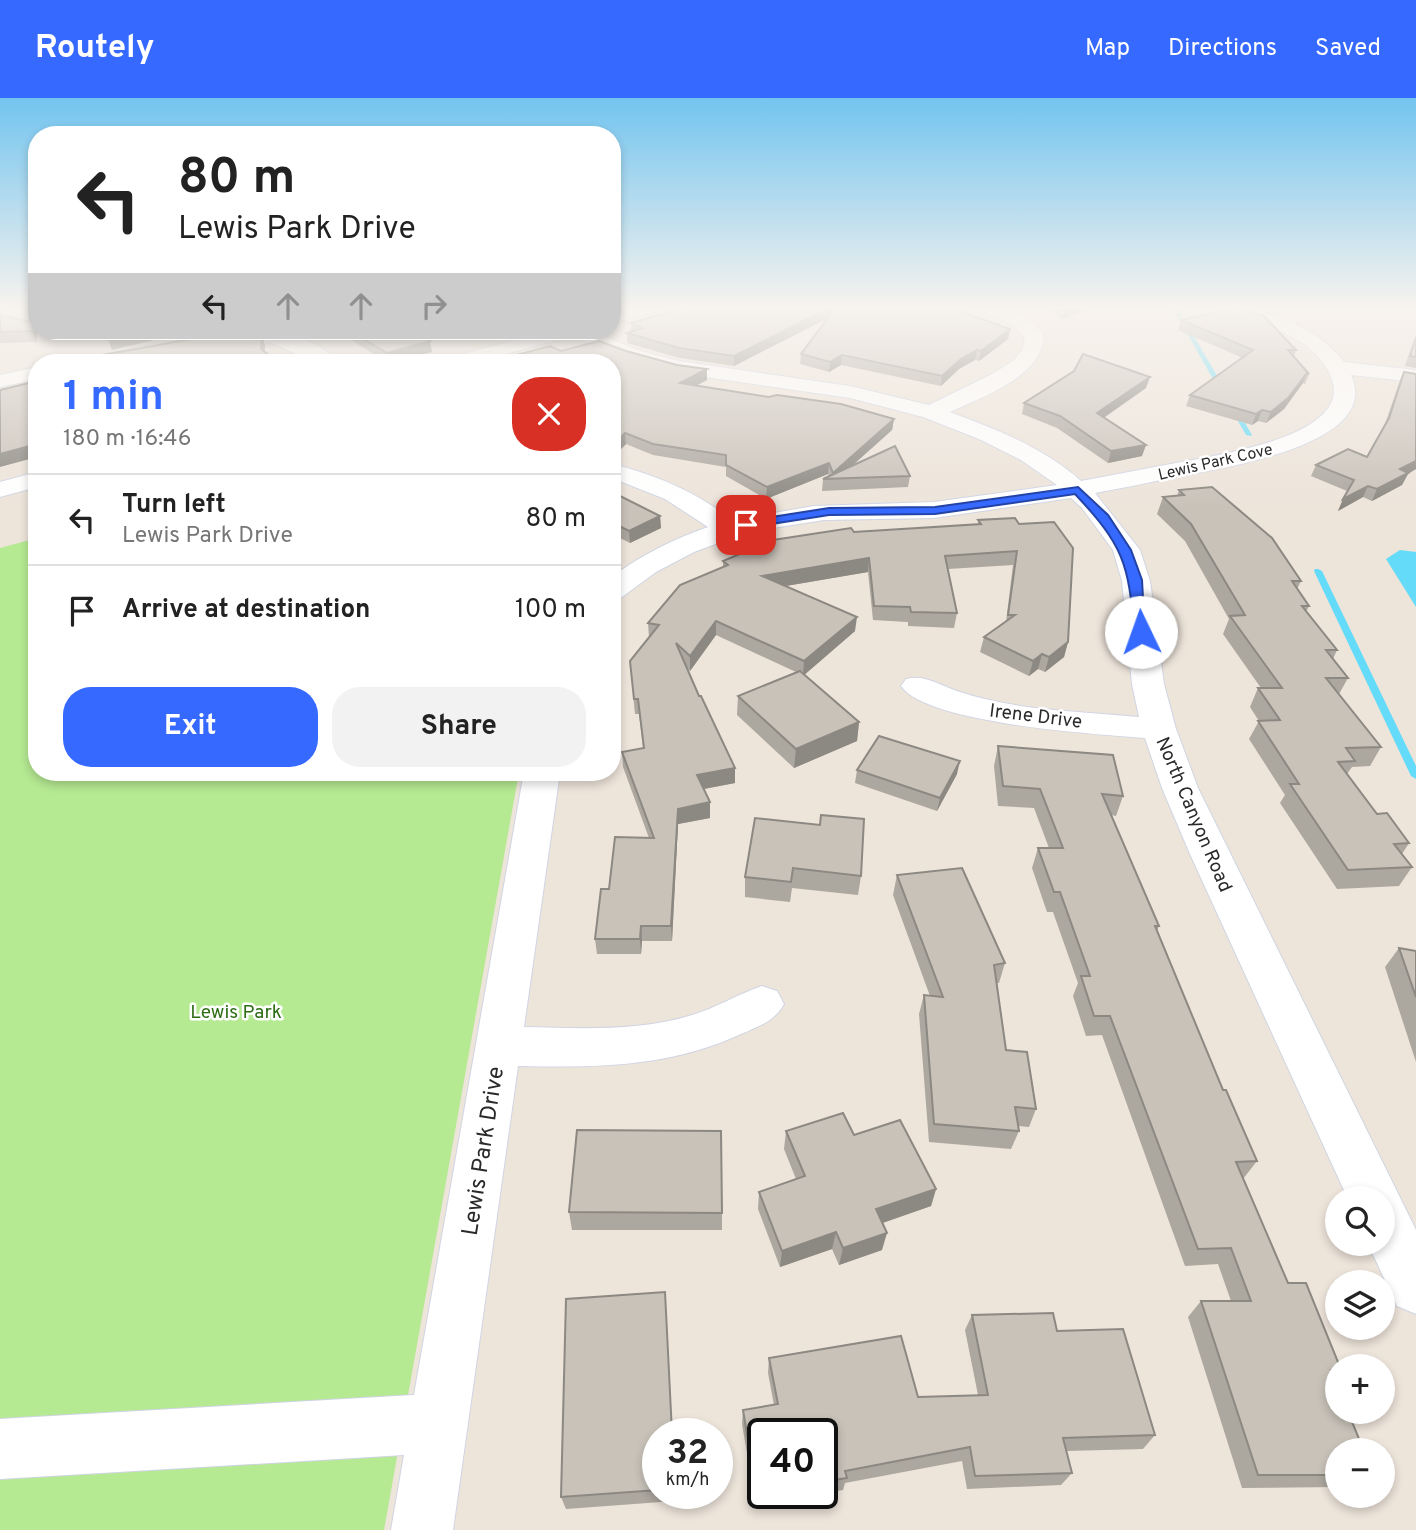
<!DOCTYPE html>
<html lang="en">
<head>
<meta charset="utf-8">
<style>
	:root { --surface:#fff; --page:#f2f2f2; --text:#222; --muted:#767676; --line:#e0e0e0; --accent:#3669ff }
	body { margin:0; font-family:Overpass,sans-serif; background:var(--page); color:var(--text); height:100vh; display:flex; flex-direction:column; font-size:26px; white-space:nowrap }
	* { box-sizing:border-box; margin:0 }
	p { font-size:23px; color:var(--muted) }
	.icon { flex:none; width:38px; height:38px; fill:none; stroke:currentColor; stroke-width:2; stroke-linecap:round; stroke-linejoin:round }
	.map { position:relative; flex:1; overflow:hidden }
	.sheet { position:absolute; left:28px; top:256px; width:593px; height:427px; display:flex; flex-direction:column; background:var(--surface); border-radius:28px; box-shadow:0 4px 10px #0003 }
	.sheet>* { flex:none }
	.banner { position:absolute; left:28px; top:28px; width:593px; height:214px; border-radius:28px; box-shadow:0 4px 10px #0003; background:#fff; color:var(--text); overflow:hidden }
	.controls { position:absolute; left:1325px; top:1088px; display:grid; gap:14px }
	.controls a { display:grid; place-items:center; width:70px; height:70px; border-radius:50%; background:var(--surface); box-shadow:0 4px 10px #0003; font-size:35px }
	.speed { position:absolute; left:642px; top:1320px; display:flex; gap:14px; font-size:35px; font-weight:700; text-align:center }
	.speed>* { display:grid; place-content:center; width:91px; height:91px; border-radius:50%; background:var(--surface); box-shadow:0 4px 10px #0003; line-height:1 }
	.speed small { font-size:18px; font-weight:400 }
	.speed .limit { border:4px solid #111; border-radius:10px; background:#fff; color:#111 }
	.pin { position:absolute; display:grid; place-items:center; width:60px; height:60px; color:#fff; margin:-30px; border-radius:14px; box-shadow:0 4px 10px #0006 }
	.me { position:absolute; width:77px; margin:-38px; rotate:357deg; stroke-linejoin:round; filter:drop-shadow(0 0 5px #0008) }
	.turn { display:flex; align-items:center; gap:24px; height:147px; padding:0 35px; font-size:32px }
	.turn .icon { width:91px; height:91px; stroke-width:2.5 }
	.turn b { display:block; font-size:49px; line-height:60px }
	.lanes { display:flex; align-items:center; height:66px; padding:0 35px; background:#0003; justify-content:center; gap:35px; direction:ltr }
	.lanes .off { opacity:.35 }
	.round { display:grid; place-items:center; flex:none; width:74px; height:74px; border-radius:28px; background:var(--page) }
	.overview { display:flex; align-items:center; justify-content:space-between; height:119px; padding:0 35px }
	h1 { font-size:42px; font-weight:700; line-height:52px; color:var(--accent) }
	.cta { display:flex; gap:14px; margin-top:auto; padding:14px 35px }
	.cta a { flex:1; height:80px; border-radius:28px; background:var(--accent); color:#fff; font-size:28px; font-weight:700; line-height:80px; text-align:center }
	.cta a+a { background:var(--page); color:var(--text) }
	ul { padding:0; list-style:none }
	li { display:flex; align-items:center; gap:21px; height:91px; padding:0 35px; border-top:2px solid var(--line) }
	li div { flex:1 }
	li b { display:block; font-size:26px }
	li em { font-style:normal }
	header { display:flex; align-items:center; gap:42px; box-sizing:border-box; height:98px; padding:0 35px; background:var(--accent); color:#fff }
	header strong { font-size:33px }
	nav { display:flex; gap:38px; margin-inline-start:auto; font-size:24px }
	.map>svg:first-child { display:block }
</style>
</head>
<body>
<header>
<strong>Routely</strong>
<nav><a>Map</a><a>Directions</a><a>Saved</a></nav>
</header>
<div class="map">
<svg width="1416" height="1432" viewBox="0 0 1416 1432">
	<rect width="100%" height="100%" fill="#ede4da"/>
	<!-- green -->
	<path fill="#b5e992" d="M 37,440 L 37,674 L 519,674 L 384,1432 L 0,1432 L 0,450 Z"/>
	<!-- water -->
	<path fill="#64dbf9" d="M 1400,452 L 1416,454 L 1416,509 L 1386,461 Z"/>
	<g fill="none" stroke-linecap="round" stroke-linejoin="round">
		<!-- stream -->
		<g fill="#64dbf9" fill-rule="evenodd">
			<path d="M 1164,209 L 1170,209 L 1180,214 L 1223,288 L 1222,289 L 1217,288 L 1176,216 Z"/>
			<path d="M 1233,312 L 1238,313 L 1252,337 L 1251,338 L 1246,337 L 1232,313 Z"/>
			<path d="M 1315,471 L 1318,471 L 1322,473 L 1416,668 L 1416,681 L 1411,678 L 1314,473 Z"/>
		</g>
		<!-- minor casing -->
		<g stroke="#d0d5e4" stroke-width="2">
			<g id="minor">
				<path d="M 632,209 L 662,209 L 659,213 L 612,225 L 612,214 Z"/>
				<path d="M 977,209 C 1005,209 1027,214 1044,238 C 1041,280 983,298 950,314 C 996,331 1044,350 1081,383 C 1113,377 1144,371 1176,365 C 1211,358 1356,339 1331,279 C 1314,237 1260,225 1221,213 L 1218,209 C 1265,209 1314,226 1344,264 L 1416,272 L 1416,284 L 1351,277 C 1384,348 1215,371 1175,379 C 1148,385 1122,390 1095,395 L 1140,452 L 1150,483 L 1164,586 L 1176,631 L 1198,690 L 1416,1132 L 1416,1216 L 1397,1208 L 1368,1146 L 1382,1146 L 1382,1101 L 1348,1101 L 1190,756 L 1162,690 L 1145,640 C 1098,636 927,626 901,588 L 906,581 C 925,576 939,587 957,593 C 1015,613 1079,613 1139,619 L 1132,586 L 1122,483 L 1113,452 L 1082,410 L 1071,400 L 934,420 L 824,422 L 748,434 L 694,454 L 656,474 L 622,499 L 612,501 L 612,479 C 641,457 674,441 708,429 L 665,401 L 612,380 L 612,366 C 657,377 696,394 732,422 L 814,408 L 934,404 L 1057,387 L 1021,362 L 979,341 L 923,319 L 850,300 L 678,275 L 627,261 L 571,238 L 478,264 L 446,264 L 449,260 L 548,233 L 590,233 L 641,253 L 679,263 L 850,288 L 929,307 L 992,276 L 1013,263 L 1023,251 L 1025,239 L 1013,227 L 980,213 Z"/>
				<path d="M 229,233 C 262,232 316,235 337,264 L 313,264 L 272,245 L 245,243 L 211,247 L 201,241 L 204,237 Z"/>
				<path d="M 154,246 L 161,248 L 164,252 L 161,256 L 122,264 L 83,264 L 86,260 Z"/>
				<path d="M 37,269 L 37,281 L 0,289 L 0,277 Z"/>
				<path d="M 37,374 L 37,389 L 0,399 L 0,384 Z"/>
				<path d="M 524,674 L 560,674 L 524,929 C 579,930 638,934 692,917 C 716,910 738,896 762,888 L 777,893 L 784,906 C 775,923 759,928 741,936 C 670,969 596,970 518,968 L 453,1432 L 391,1432 L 404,1357 L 0,1381 L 0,1321 L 414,1297 Z"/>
			</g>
		</g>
		<!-- minor -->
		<use href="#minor" fill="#fff" fill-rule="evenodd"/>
	</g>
	<!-- wall -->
	<g fill="#aca79f" fill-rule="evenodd">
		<path d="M 686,209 L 1010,231 L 1008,241 L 979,263 L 975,262 L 959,271 L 941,288 L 841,267 L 829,274 L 800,266 L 801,256 L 827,221 L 734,268 L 680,260 L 627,245 L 627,235 L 631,233 L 631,225 Z"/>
		<path d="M 1044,209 L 1095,209 L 1062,221 Z"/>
		<path d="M 0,217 L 37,235 L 37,244 L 0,245 Z"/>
		<path d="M 1181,222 L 1296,252 L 1294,258 L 1309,276 L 1305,286 L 1303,285 L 1284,311 L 1266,325 L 1258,323 L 1252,327 L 1186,308 L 1190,297 L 1243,260 L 1178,232 Z"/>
		<path d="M 337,233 L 440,233 L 420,238 L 432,254 L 394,264 L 386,264 Z"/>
		<path d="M 262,237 L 265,248 L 264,254 L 278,264 L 105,264 L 102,257 Z"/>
		<path d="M 1416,237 L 1416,270 L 1405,268 L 1414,241 Z"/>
		<path d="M 561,253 L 626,253 L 707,282 L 696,288 L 894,321 L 892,332 L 852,368 L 910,378 L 908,389 L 822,393 L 823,381 L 829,379 L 828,376 L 766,401 L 726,378 L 726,369 L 653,357 L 626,346 L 620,352 L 612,350 L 612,264 L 498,264 L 498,262 Z"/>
		<path d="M 1404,274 L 1408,376 L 1402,387 L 1372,403 L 1363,399 L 1338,413 L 1347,393 L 1311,378 L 1316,367 L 1367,359 L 1385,326 L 1399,285 Z"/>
		<path d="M 1146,290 L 1104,320 L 1142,358 L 1108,365 L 1057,330 L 1022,316 L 1024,305 Z"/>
		<path d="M 1179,392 L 1301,483 L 1297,491 L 1309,508 L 1306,514 L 1337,552 L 1333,561 L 1348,580 L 1339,596 L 1381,649 L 1370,668 L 1352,669 L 1347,676 L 1377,716 L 1409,745 L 1402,756 L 1412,769 L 1399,788 L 1337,791 L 1280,705 L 1285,697 L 1249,641 L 1259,623 L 1250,609 L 1258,590 L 1261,590 L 1223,536 L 1229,521 L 1185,443 L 1157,416 L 1163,399 L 1177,398 Z"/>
		<path d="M 612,400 L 660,418 L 661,430 L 630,445 L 620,440 L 612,445 Z"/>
		<path d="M 1015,420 L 1068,544 L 1064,559 L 1045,574 L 1038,571 L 1029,578 L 980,554 L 984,539 L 1006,524 L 1013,467 L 948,471 L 957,515 L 954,530 L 908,528 L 908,524 L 873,522 L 868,474 L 786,488 L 855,533 L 804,577 L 859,624 L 857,643 L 794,670 L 737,617 L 738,598 L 796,574 L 716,537 L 690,573 L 686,569 L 735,685 L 704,691 L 710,704 L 710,720 L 678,726 L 672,843 L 642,843 L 641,856 L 597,856 L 595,841 L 609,791 L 649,740 L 623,669 L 622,654 L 643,650 L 639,616 L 635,616 L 630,563 L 649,539 L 648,525 L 723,469 L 723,463 L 854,434 L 978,426 L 978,422 Z"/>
		<path d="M 998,648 L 1123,698 L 1116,718 L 1111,717 L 1159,828 L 1157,833 L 1223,992 L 1257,1063 L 1243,1081 L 1288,1185 L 1337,1269 L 1337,1276 L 1334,1279 L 1337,1353 L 1337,1389 L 1242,1390 L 1188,1219 L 1201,1203 L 1231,1203 L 1218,1166 L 1185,1168 L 1102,937 L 1086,938 L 1073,898 L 1078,885 L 1053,814 L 1047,814 L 1032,770 L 1038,750 L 1049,750 L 1034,710 L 998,708 L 994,668 Z"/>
		<path d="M 857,672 L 957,676 L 937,713 L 855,685 Z"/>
		<path d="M 820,727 L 861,778 L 858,797 L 792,790 L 790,804 L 745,799 L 745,779 Z"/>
		<path d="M 897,777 L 1005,865 L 999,885 L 997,885 L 1006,952 L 1036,1011 L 1029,1029 L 1018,1028 L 1019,1033 L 1011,1051 L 929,1044 L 919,916 L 924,897 L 930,898 L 893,797 Z"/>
		<path d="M 1399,850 L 1416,853 L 1416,964 L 1385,869 Z"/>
		<path d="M 786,1033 L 854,1037 L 936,1091 L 931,1108 L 882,1125 L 882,1152 L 839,1167 L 832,1151 L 780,1169 L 758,1111 L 759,1094 L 796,1081 L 784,1051 Z"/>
		<path d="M 569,1114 L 722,1115 L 722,1132 L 572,1132 Z"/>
		<path d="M 972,1217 L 1057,1233 L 1155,1337 L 1143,1351 L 1066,1353 L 1072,1375 L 1061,1387 L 967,1391 L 962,1363 L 845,1385 L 843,1392 L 756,1408 L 742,1326 L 743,1312 L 774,1307 L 768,1275 L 769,1260 L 918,1299 L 978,1297 L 965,1232 ZM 822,1335 L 822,1395 L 763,1395 Z"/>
		<path d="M 658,1335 L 658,1395 L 675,1395 L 675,1403 L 566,1411 L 561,1399 Z"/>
	</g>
	<!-- shaded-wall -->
	<g fill="#8c8882">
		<path d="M 0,209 L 15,209 L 0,212 Z"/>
		<path d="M 831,209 L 838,209 L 837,215 L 734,268 L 734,258 Z"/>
		<path d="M 1069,209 L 1095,209 L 1062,221 L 1064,211 Z"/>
		<path d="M 33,224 L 37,235 L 37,244 L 32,233 Z"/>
		<path d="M 1010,231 L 1008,241 L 979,263 L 981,253 Z"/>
		<path d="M 144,233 L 212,233 L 167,239 L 112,252 L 108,241 Z"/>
		<path d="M 408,233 L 440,233 L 409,241 Z"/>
		<path d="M 262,237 L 265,248 L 264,262 L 261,251 Z"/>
		<path d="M 430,243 L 432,254 L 394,264 L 388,264 L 387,255 Z"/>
		<path d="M 977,252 L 975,262 L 959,271 L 941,288 L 942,278 L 961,261 Z"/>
		<path d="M 842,257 L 841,267 L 829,274 L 830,264 Z"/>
		<path d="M 707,271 L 707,282 L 680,296 L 680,285 Z"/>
		<path d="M 1307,275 L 1303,285 L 1284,311 L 1266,325 L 1271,314 Z"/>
		<path d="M 1150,279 L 1146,290 L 1094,326 L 1097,315 Z"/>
		<path d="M 1262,312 L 1258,323 L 1252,327 L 1256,316 Z"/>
		<path d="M 894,321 L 892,332 L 837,381 L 832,381 L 833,375 Z"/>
		<path d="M 625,335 L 626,346 L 620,352 L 620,340 Z"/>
		<path d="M 37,346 L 37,359 L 0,369 L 0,356 Z"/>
		<path d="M 1146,347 L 1142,358 L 1108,365 L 1111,353 Z"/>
		<path d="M 1416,363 L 1416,371 L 1408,376 L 1402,387 L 1372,403 L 1377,391 L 1400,371 Z"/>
		<path d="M 829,365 L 828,376 L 766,401 L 767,389 Z"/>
		<path d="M 1368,388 L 1363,399 L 1338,413 L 1343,401 Z"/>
		<path d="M 660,418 L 661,430 L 630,445 L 629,433 Z"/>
		<path d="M 619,428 L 620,440 L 612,445 L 612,432 Z"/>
		<path d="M 869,460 L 868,474 L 762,492 L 762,478 Z"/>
		<path d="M 857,519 L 855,533 L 803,578 L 804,563 Z"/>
		<path d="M 716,523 L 716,537 L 690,573 L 690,558 Z"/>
		<path d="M 1068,544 L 1064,559 L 1045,574 L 1049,559 Z"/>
		<path d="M 1042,556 L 1038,571 L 1029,578 L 1033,563 Z"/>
		<path d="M 859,624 L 857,643 L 794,670 L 796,651 Z"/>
		<path d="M 960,663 L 957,676 L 937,713 L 940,700 Z"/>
		<path d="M 735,670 L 735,685 L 698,692 L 697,677 Z"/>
		<path d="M 710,704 L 710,720 L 678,726 L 672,843 L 671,828 L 678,711 Z"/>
		<path d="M 641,828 L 642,843 L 641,856 L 640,841 Z"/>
		<path d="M 936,1091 L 931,1108 L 871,1129 L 876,1111 Z"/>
		<path d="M 836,1134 L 832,1151 L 780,1169 L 782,1153 Z"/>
		<path d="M 887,1135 L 882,1152 L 839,1167 L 843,1150 Z"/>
	</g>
	<!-- building -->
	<g fill="#c8c2b9" stroke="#8c8882" stroke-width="2">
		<path d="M 686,209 L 831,209 L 734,258 L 679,250 L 627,235 L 642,230 L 631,225 Z"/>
		<path d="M 836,209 L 948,209 L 1010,231 L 981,253 L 977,252 L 961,261 L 942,278 L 842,257 L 830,264 L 801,256 Z"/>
		<path d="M 1237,210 L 1264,218 L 1296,252 L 1288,252 L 1309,276 L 1307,275 L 1288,300 L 1271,314 L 1262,312 L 1256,316 L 1190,297 L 1253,252 L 1181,222 Z"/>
		<path d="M 0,217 L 33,224 L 32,233 L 0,234 Z"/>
		<path d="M 111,233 L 144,233 L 108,241 Z"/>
		<path d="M 350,233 L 411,233 L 430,243 L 387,255 Z"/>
		<path d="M 247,236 L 262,237 L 261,251 L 278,264 L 115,264 L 123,262 L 102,257 L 192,241 Z"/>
		<path d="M 1416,240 L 1416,259 L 1410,258 Z"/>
		<path d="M 599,243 L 626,253 L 677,267 L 707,271 L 680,285 L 769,299 L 777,297 L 841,306 L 894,321 L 833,375 L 829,365 L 767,389 L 726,367 L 726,357 L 653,346 L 625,335 L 620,340 L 612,339 L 612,264 L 502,264 L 498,262 L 550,248 L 561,253 Z"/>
		<path d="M 1083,256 L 1150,279 L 1097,315 L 1146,347 L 1111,353 L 1060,318 L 1024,305 L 1074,273 Z"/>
		<path d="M 1404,274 L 1416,276 L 1416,363 L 1400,371 L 1408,375 L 1377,391 L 1368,388 L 1343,401 L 1354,382 L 1316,367 L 1348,351 L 1367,359 L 1389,320 Z"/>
		<path d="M 37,283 L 37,346 L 0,356 L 0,292 Z"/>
		<path d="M 895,348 L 910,378 L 823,381 Z"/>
		<path d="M 1212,389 L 1272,440 L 1301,483 L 1292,483 L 1309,508 L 1302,508 L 1337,552 L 1326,552 L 1348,580 L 1326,580 L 1381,649 L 1346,650 L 1355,663 L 1338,664 L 1377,716 L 1387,715 L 1409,745 L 1394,746 L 1412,769 L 1348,772 L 1290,686 L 1299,686 L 1258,623 L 1280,622 L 1258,590 L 1282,590 L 1230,518 L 1245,517 L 1191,426 L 1163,399 L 1184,397 L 1179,392 Z"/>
		<path d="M 618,397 L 660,418 L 629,433 L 619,428 L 612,432 L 612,400 Z"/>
		<path d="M 1015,420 L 1019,426 L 1054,424 L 1073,450 L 1068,544 L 1049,559 L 1042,556 L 1033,563 L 984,539 L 1015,517 L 1008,517 L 1017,453 L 945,458 L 957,515 L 911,514 L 910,509 L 874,508 L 869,460 L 762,478 L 857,519 L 804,563 L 716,523 L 690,558 L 676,545 L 699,598 L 701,598 L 735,670 L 697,677 L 710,704 L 678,711 L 671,828 L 641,828 L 640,841 L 595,841 L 601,791 L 609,791 L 615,739 L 654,740 L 622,654 L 644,650 L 638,601 L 634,601 L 630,563 L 659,527 L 648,525 L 680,487 L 728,467 L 723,463 L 773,442 L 851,430 L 854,434 L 981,426 L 978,422 Z"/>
		<path d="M 800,573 L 859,624 L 796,651 L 738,598 Z"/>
		<path d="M 879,638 L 960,663 L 940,700 L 857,672 Z"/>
		<path d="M 998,648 L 1113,657 L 1123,698 L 1102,696 L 1159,828 L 1155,828 L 1223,992 L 1226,992 L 1257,1063 L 1236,1064 L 1288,1185 L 1306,1185 L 1340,1269 L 1337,1269 L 1337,1272 L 1331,1272 L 1337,1286 L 1337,1314 L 1348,1314 L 1364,1353 L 1337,1353 L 1337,1377 L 1258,1377 L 1201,1203 L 1251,1203 L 1231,1150 L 1198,1151 L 1110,918 L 1094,918 L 1081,878 L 1090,878 L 1060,794 L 1054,794 L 1038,750 L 1063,750 L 1040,691 L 1003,688 Z"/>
		<path d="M 821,717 L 864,721 L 861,778 L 793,770 L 791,784 L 745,779 L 755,720 L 820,727 Z"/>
		<path d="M 962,770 L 1005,865 L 994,867 L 1006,952 L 1027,954 L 1036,1011 L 1015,1009 L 1019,1033 L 934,1026 L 924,897 L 943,899 L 897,777 Z"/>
		<path d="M 1399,850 L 1416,853 L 1416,899 Z"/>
		<path d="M 843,1015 L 854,1037 L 900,1022 L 936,1091 L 876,1111 L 887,1135 L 843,1150 L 836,1134 L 782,1153 L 759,1094 L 805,1078 L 786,1033 Z"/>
		<path d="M 577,1032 L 721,1033 L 722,1115 L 569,1114 Z"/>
		<path d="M 665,1194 L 672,1335 L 658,1335 L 658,1392 L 561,1399 L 566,1201 Z"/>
		<path d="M 1053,1215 L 1057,1233 L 1123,1231 L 1155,1337 L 1063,1340 L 1072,1375 L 975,1378 L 970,1349 L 845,1373 L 847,1380 L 822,1384 L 822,1335 L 763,1335 L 763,1395 L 764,1395 L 757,1396 L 743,1312 L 778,1306 L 769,1260 L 901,1238 L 918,1299 L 988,1297 L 972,1217 Z"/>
	</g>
	<!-- sky -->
	<linearGradient id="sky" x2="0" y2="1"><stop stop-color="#73c4ef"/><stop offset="0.51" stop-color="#f7f3ee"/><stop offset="1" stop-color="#f7f3ee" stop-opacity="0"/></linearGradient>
	<rect width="1416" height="410" fill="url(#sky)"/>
	<!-- route -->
	<path fill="#3669ff" stroke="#2344a6" stroke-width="2" d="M 1078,389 L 1108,417 L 1131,452 L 1142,482 L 1145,537 L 1141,538 L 1134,534 C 1129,465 1123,447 1075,396 L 935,416 L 829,417 L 746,430 L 740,427 L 746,423 L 829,410 L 935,409 Z"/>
	<g text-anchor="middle" stroke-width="5" stroke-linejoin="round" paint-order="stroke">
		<!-- far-street labels -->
		<g font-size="16" fill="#2a2a2a" stroke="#fff">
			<text transform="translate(1215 363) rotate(-13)" y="6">Lewis Park Cove</text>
		</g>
		<!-- street labels -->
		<g font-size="19" fill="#2a2a2a" stroke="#fff">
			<text transform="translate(1036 617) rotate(7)" y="7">Irene Drive</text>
			<text transform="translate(1195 716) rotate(67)" y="7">North Canyon Road</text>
		</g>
		<!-- park labels -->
		<g font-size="19" fill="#2c6d14" stroke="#fff">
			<text x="236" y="920">Lewis Park</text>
		</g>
		<!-- near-street labels -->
		<g font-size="23" fill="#2a2a2a" stroke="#fff">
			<text transform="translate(482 1053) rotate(-81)" y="8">Lewis Park Drive</text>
		</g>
	</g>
</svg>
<div class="controls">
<a><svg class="icon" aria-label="search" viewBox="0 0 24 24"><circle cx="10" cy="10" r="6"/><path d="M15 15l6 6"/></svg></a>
<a><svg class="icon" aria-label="layers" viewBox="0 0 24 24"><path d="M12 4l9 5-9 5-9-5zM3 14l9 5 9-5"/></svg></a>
<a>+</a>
<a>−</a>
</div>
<div class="speed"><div>32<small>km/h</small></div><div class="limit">40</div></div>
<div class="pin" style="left:746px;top:427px;background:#d93025"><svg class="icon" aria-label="arrive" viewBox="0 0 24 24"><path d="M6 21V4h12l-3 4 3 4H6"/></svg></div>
<svg class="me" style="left:1141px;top:534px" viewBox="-20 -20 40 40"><circle r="19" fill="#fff"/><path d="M0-13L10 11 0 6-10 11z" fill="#3669ff"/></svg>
<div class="banner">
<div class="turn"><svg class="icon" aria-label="left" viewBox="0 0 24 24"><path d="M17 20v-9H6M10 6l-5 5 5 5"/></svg><div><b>80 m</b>Lewis Park Drive</div></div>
<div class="lanes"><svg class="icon" aria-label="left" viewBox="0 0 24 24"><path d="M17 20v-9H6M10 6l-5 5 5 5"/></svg><svg class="icon off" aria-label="ahead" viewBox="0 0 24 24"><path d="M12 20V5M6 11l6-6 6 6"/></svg><svg class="icon off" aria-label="ahead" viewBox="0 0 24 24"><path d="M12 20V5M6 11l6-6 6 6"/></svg><svg class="icon off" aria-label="right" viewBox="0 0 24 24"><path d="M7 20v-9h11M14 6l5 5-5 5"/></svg></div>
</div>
<section class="sheet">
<div class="overview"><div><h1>1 min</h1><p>180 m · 16:46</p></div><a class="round" style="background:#d93025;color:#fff"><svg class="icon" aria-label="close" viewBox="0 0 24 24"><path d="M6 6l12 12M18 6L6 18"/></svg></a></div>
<ul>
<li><svg class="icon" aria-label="left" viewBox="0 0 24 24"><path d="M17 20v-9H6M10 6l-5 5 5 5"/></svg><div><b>Turn left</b><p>Lewis Park Drive</p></div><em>80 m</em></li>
<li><svg class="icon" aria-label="arrive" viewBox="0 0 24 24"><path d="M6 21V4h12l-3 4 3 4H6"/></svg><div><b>Arrive at destination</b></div><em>100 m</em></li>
</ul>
<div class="cta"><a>Exit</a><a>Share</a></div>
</section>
</div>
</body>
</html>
